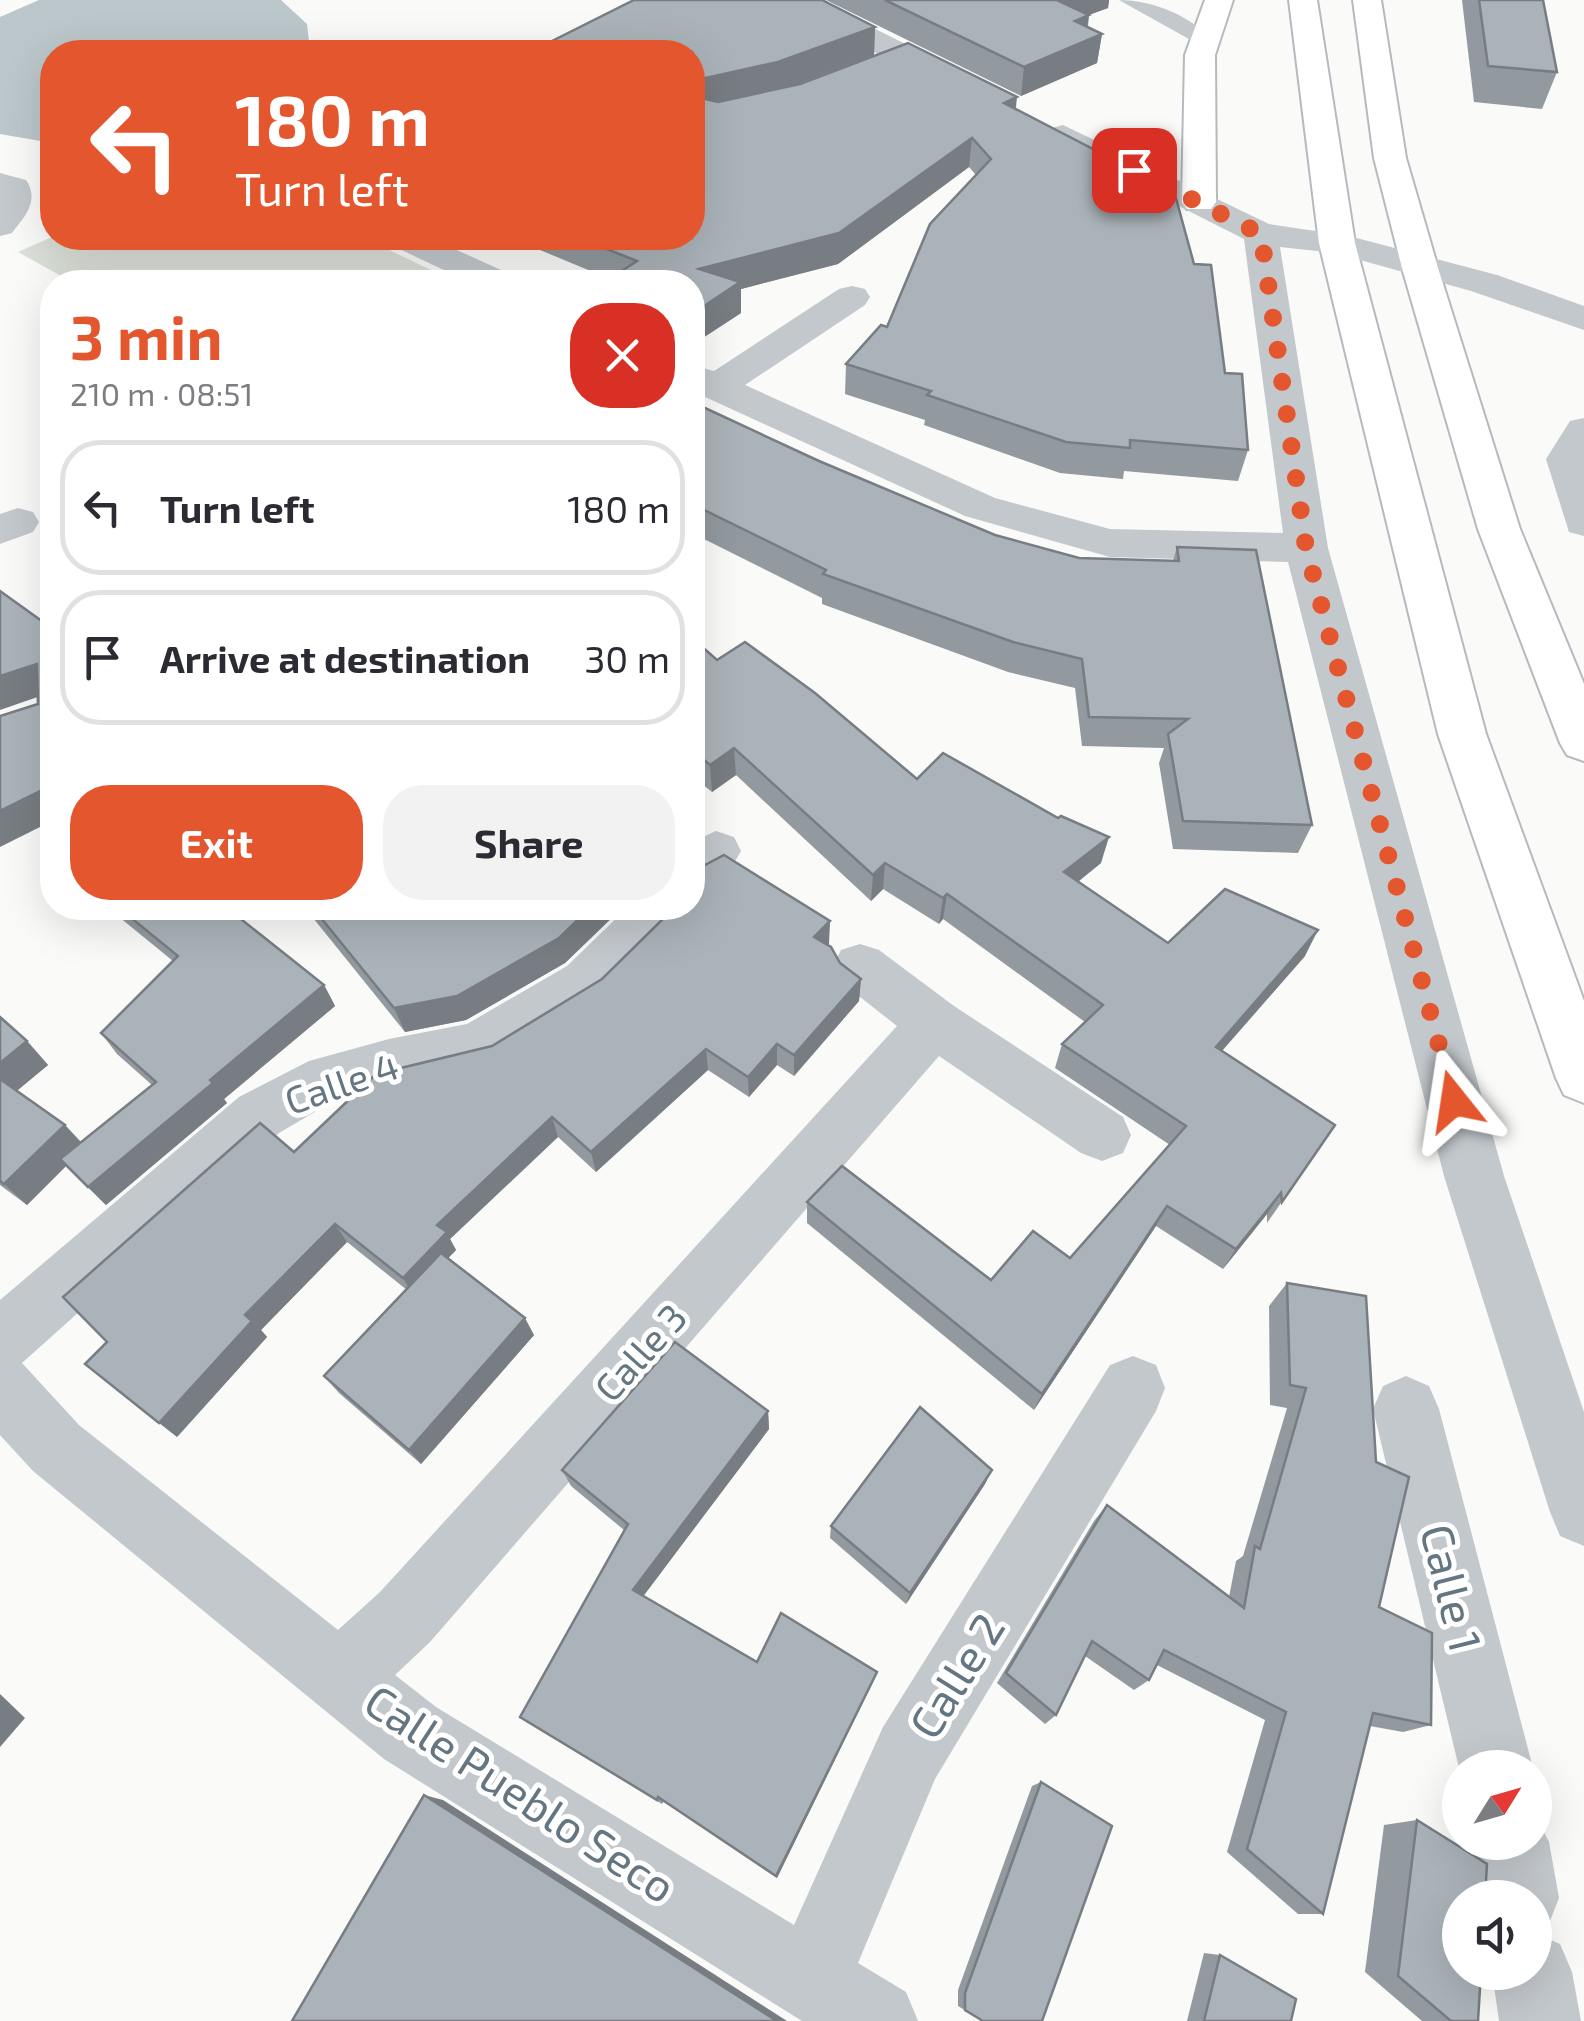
<!DOCTYPE html>
<html lang="en">
<head>
<meta charset="utf-8">
<style>
	:root { --surface:#fff; --page:#f2f2f3; --text:#2b2b33; --muted:#7c7c81; --line:#e1e1e2; --accent:#e4572e }
	body { margin:0; font-family:"Exo 2",sans-serif; background:var(--page); color:var(--text); height:100vh; display:flex; flex-direction:column; font-size:38px; white-space:nowrap }
	* { box-sizing:border-box; margin:0 }
	p { font-size:32px; color:var(--muted) }
	.icon { flex:none; width:55px; height:55px; fill:none; stroke:currentColor; stroke-width:2; stroke-linecap:round; stroke-linejoin:round }
	.map { position:relative; flex:1; overflow:hidden }
	.details { position:absolute; left:40px; top:270px; width:665px; height:650px; display:flex; flex-direction:column; background:var(--surface); border-radius:40px; box-shadow:0 10px 40px #0002 }
	.details>* { flex:none }
	.banner { position:absolute; left:40px; top:40px; width:665px; height:210px; border-radius:40px; box-shadow:0 10px 40px #0002; background:#e4572e; color:#fff; overflow:hidden }
	.needle { width:65px; rotate:53deg }
	.fabs { position:absolute; left:1442px; top:1750px; display:grid; gap:20px }
	.fabs a { display:grid; place-items:center; width:110px; height:110px; border-radius:50%; background:var(--surface); box-shadow:0 10px 40px #0002; font-size:50px }
	.pin { position:absolute; display:grid; place-items:center; width:85px; height:85px; color:#fff; margin:-42px; border-radius:20px; box-shadow:0 5px 15px #0006 }
	.me { position:absolute; width:110px; margin:-55px; rotate:345deg; stroke-linejoin:round; filter:drop-shadow(0 0 8px #0008) }
	.turn { display:flex; align-items:center; gap:35px; height:210px; padding:0 30px; font-size:45px }
	.turn .icon { width:130px; height:130px; stroke-width:2.5 }
	.turn b { display:block; font-size:70px; line-height:85px }
	.round { display:grid; place-items:center; flex:none; width:105px; height:105px; border-radius:40px; background:var(--page) }
	.summary { display:flex; align-items:center; justify-content:space-between; height:170px; padding:0 30px }
	h1 { font-size:60px; font-weight:700; line-height:75px; color:var(--accent) }
	.button { display:flex; gap:20px; margin-top:auto; padding:20px 30px }
	.button a { flex:1; height:115px; border-radius:40px; background:var(--accent); color:#fff; font-size:40px; font-weight:700; line-height:115px; text-align:center }
	.button a+a { background:var(--page); color:var(--text) }
	ul { padding:0; list-style:none }
	li { display:flex; align-items:center; gap:30px; height:135px; margin:0 20px 15px; padding:0 10px; border:5px solid var(--line); border-radius:40px }
	li div { flex:1 }
	li b { display:block; font-size:38px }
	li em { font-style:normal }
	.map>svg:first-child { display:block }
</style>
</head>
<body>
<div class="map">
<svg width="1584" height="2021" viewBox="0 0 1584 2021">
	<rect width="100%" height="100%" fill="#fafaf8"/>
	<!-- green -->
	<path fill="#dadfd7" d="M 52,237 L 364,238 L 456,282 L 72,282 L 18,252 Z"/>
	<!-- water -->
	<path fill="#bbc7cb" d="M 39,0 L 281,0 L 307,24 L 310,50 L 52,52 L 52,143 L 0,134 L 0,17 Z"/>
	<g fill="none" stroke-linecap="round" stroke-linejoin="round">
		<!-- primary casing -->
		<g stroke="#b5babe" stroke-width="4">
			<g id="primary">
				<path d="M 1205,0 L 1233,0 L 1215,55 L 1216,202 L 1211,209 L 1187,209 L 1182,202 L 1185,55 Z"/>
				<path d="M 1289,0 L 1317,0 L 1355,243 L 1486,734 L 1584,1001 L 1584,1103 L 1564,1095 L 1556,1078 L 1438,734 L 1319,243 Z"/>
				<path d="M 1353,0 L 1381,0 L 1406,158 L 1438,268 L 1520,529 L 1584,684 L 1584,761 L 1567,755 L 1560,743 L 1478,529 L 1402,268 L 1374,158 Z"/>
			</g>
		</g>
		<!-- service -->
		<path fill="#c3c8cc" fill-rule="evenodd" d="M 1119,0 C 1154,0 1190,16 1215,42 L 1205,48 Z"/>
		<!-- minor -->
		<g fill="#c3c8cc" fill-rule="evenodd">
			<path d="M 781,0 L 817,0 L 970,76 L 975,83 L 970,90 L 948,90 L 785,6 Z"/>
			<path d="M 1063,125 L 1269,224 L 1349,236 L 1497,275 L 1584,306 L 1584,330 L 1471,291 L 1335,253 L 1280,247 L 1328,548 L 1504,1176 L 1584,1412 L 1584,1546 L 1560,1536 L 1550,1512 L 1444,1176 L 1288,562 L 1110,557 L 965,516 L 692,391 L 692,365 L 714,371 L 839,289 L 852,286 L 865,289 L 870,297 L 865,305 L 745,385 L 995,498 L 1110,529 L 1283,533 L 1244,239 L 1052,142 L 1047,135 L 1052,128 Z"/>
			<path d="M 0,173 L 26,180 C 40,201 25,216 12,233 L 0,236 Z"/>
			<path d="M 385,238 L 430,238 L 510,274 L 515,282 L 469,282 L 391,245 Z"/>
			<path d="M 1584,418 L 1584,536 L 1569,532 L 1546,459 L 1570,421 Z"/>
			<path d="M 18,508 L 33,512 L 39,522 L 33,532 L 0,544 L 0,514 Z"/>
			<path d="M 716,831 L 734,837 L 741,851 C 730,872 715,886 692,893 L 692,842 Z"/>
			<path d="M 627,908 L 686,908 L 679,923 L 605,998 L 498,1063 L 325,1106 L 279,1133 L 22,1363 L 79,1425 L 338,1630 L 380,1592 L 897,1026 L 841,982 L 833,966 L 841,950 L 860,944 L 879,950 L 954,1006 L 1123,1117 L 1131,1135 L 1123,1153 L 1102,1161 L 1081,1153 L 939,1056 L 430,1642 L 395,1675 L 436,1707 L 794,1925 L 883,1727 L 1110,1365 L 1133,1356 L 1156,1365 L 1165,1388 L 1156,1411 L 935,1779 L 858,1963 L 906,1992 L 918,2021 L 802,2021 L 384,1759 L 33,1471 L 0,1435 L 0,1300 L 239,1097 L 309,1061 L 389,1039 L 467,1024 L 567,966 Z"/>
			<path d="M 1406,1376 L 1429,1386 L 1439,1409 L 1533,1768 L 1460,1768 L 1460,1771 L 1459,1768 L 1373,1409 L 1383,1386 Z"/>
			<path d="M 1535,1814 L 1549,1842 L 1559,1898 L 1548,1926 L 1535,1931 L 1535,1898 L 1481,1898 L 1473,1842 L 1535,1842 Z"/>
			<path d="M 1535,1933 L 1560,1944 L 1572,1972 L 1581,2021 L 1499,2021 L 1492,1972 L 1535,1972 Z"/>
		</g>
		<!-- primary -->
		<use href="#primary" fill="#fff" fill-rule="evenodd"/>
	</g>
	<!-- wall -->
	<g fill="#929a9f">
		<path d="M 826,0 L 1109,0 L 1108,8 L 1089,15 L 1088,27 L 1102,34 L 1097,63 L 1021,96 Z"/>
		<path d="M 1462,0 L 1543,0 L 1557,72 L 1542,109 L 1474,102 Z"/>
		<path d="M 875,27 L 874,55 L 793,86 L 1016,108 L 1225,373 L 1248,450 L 1238,481 L 1124,471 L 1123,479 L 1060,473 L 924,425 L 925,420 L 845,394 L 846,364 L 887,327 L 976,175 L 969,167 L 838,264 L 741,289 L 741,313 L 692,345 L 692,282 L 610,279 L 511,238 L 692,238 L 536,49 Z"/>
		<path d="M 692,402 L 819,461 L 995,535 L 1079,558 L 1173,561 L 1177,547 L 1312,825 L 1298,853 L 1173,849 L 1159,763 L 1164,748 L 1082,746 L 1075,688 L 1008,672 L 822,604 L 822,598 L 692,533 Z"/>
		<path d="M 692,638 L 717,660 L 917,779 L 1101,863 L 1078,882 L 1168,943 L 1305,956 L 1222,1051 L 1335,1125 L 1267,1223 L 1267,1214 L 1223,1269 L 1156,1226 L 1034,1410 L 807,1223 L 807,1202 L 991,1280 L 1070,1258 L 1170,1145 L 1055,1068 L 1062,1044 L 1085,1022 L 943,919 L 939,924 L 883,889 L 871,901 L 736,775 L 712,792 L 692,776 Z"/>
		<path d="M 108,908 L 227,908 L 324,985 L 335,1006 L 224,1099 L 227,1103 L 106,1205 L 66,1166 L 27,1205 L 0,1185 L 0,1017 L 27,1041 L 48,1065 L 16,1091 L 65,1125 L 81,1142 L 152,1085 L 117,1054 L 101,1033 L 173,961 Z"/>
		<path d="M 305,908 L 622,908 L 565,963 L 466,1020 L 405,1032 Z"/>
		<path d="M 830,921 L 828,945 L 840,963 L 861,979 L 859,1001 L 794,1076 L 777,1065 L 749,1097 L 708,1070 L 596,1172 L 558,1137 L 450,1239 L 456,1250 L 448,1258 L 534,1335 L 421,1464 L 339,1393 L 324,1376 L 407,1290 L 347,1242 L 261,1330 L 267,1337 L 177,1437 L 294,1152 L 492,1046 Z"/>
		<path d="M 1287,1283 L 1379,1607 L 1431,1725 L 1403,1732 L 1370,1726 L 1323,1914 L 1298,1914 L 1227,1852 L 1265,1720 L 1157,1665 L 1149,1680 L 1134,1690 L 1085,1656 L 1056,1715 L 1045,1724 L 997,1683 L 1094,1521 L 1107,1505 L 1229,1597 L 1236,1561 L 1243,1556 L 1287,1408 L 1270,1405 L 1269,1306 Z"/>
		<path d="M 768,1411 L 769,1429 L 643,1596 L 757,1662 L 877,1672 L 777,1878 L 664,1801 L 662,1804 L 520,1717 L 624,1530 L 571,1486 L 562,1470 Z"/>
		<path d="M 985,1484 L 906,1604 L 830,1538 L 831,1526 Z"/>
		<path d="M 1041,1782 L 983,2021 L 958,2006 L 958,1990 L 1032,1786 Z"/>
		<path d="M 1417,1820 L 1478,2021 L 1422,2021 L 1365,1972 L 1384,1825 Z"/>
		<path d="M 1204,1953 L 1220,1955 L 1291,2021 L 1187,2021 Z"/>
	</g>
	<!-- shaded-wall -->
	<g fill="#777d82">
		<path d="M 1056,0 L 1109,0 L 1108,8 L 1052,28 Z"/>
		<path d="M 1089,15 L 1085,41 L 1102,34 L 1097,63 L 1021,96 L 1024,67 L 1075,21 Z"/>
		<path d="M 875,27 L 874,55 L 778,91 L 706,107 L 697,89 L 705,78 Z"/>
		<path d="M 1017,97 L 1014,127 L 1004,103 Z"/>
		<path d="M 972,138 L 969,167 L 838,264 L 741,289 L 741,313 L 692,345 L 692,314 L 699,269 Z"/>
		<path d="M 37,664 L 52,692 L 0,710 L 0,676 Z"/>
		<path d="M 734,748 L 736,775 L 712,792 L 710,765 Z"/>
		<path d="M 52,785 L 52,821 L 0,847 L 0,811 Z"/>
		<path d="M 1109,837 L 1101,863 L 1057,898 L 1064,872 Z"/>
		<path d="M 885,863 L 883,889 L 871,901 L 873,875 Z"/>
		<path d="M 947,894 L 943,919 L 939,924 L 943,898 Z"/>
		<path d="M 590,908 L 622,908 L 565,963 L 466,1020 L 405,1032 L 394,1008 Z"/>
		<path d="M 830,921 L 829,944 L 814,959 L 814,937 Z"/>
		<path d="M 1318,930 L 1305,956 L 1205,1070 L 1216,1047 Z"/>
		<path d="M 861,979 L 859,1001 L 794,1076 L 794,1055 Z"/>
		<path d="M 324,985 L 335,1006 L 224,1099 L 227,1103 L 106,1205 L 88,1187 L 210,1080 Z"/>
		<path d="M 27,1041 L 48,1065 L 12,1095 L 0,1082 L 0,1063 Z"/>
		<path d="M 777,1044 L 777,1065 L 749,1097 L 748,1077 Z"/>
		<path d="M 706,1049 L 708,1070 L 596,1172 L 591,1152 Z"/>
		<path d="M 552,1117 L 558,1137 L 450,1239 L 456,1250 L 413,1295 L 403,1278 L 437,1225 Z"/>
		<path d="M 65,1125 L 85,1147 L 27,1205 L 4,1184 Z"/>
		<path d="M 1281,1193 L 1267,1214 L 1223,1269 L 1236,1249 Z"/>
		<path d="M 1167,1206 L 1156,1226 L 1034,1410 L 1042,1394 Z"/>
		<path d="M 335,1224 L 347,1242 L 261,1330 L 267,1337 L 177,1437 L 159,1423 L 245,1315 Z"/>
		<path d="M 525,1318 L 534,1335 L 421,1464 L 409,1450 Z"/>
		<path d="M 768,1411 L 769,1429 L 639,1602 L 633,1590 Z"/>
		<path d="M 992,1470 L 985,1484 L 906,1604 L 910,1593 Z"/>
		<path d="M 877,1672 L 873,1682 L 777,1878 L 776,1876 Z"/>
		<path d="M 0,1694 L 25,1718 L 0,1747 Z"/>
		<path d="M 424,1795 L 443,1800 L 787,2021 L 777,2021 Z"/>
	</g>
	<!-- building -->
	<g fill="#aab3b9" stroke="#777d82" stroke-width="2.5">
		<path d="M 634,0 L 822,0 L 875,27 L 778,62 L 705,78 L 697,89 L 705,99 L 718,102 L 800,84 L 908,43 L 1017,97 L 1004,103 L 1174,191 L 1194,264 L 1211,265 L 1225,373 L 1242,374 L 1248,450 L 1130,440 L 1130,448 L 1066,442 L 927,395 L 931,391 L 846,364 L 881,325 L 887,327 L 930,224 L 991,159 L 972,138 L 839,233 L 699,269 L 740,282 L 692,314 L 692,282 L 605,282 L 637,261 L 579,238 L 692,238 L 692,52 L 506,52 L 519,44 L 536,49 Z"/>
		<path d="M 885,0 L 1057,0 L 1089,15 L 1075,21 L 1102,34 L 1024,67 Z"/>
		<path d="M 1479,0 L 1543,0 L 1557,72 L 1488,66 Z"/>
		<path d="M 692,402 L 819,461 L 995,535 L 1079,558 L 1179,561 L 1177,547 L 1256,550 L 1312,825 L 1183,821 L 1168,734 L 1188,719 L 1089,717 L 1082,659 L 1013,642 L 823,574 L 826,570 L 692,504 Z"/>
		<path d="M 0,591 L 46,624 L 52,621 L 52,785 L 0,811 L 0,716 L 38,704 L 37,664 L 0,676 Z"/>
		<path d="M 692,638 L 717,660 L 745,642 L 815,693 L 917,779 L 943,753 L 1058,818 L 1061,816 L 1109,837 L 1064,872 L 1168,943 L 1225,889 L 1318,930 L 1216,1047 L 1335,1125 L 1282,1202 L 1281,1193 L 1236,1249 L 1167,1206 L 1042,1394 L 807,1202 L 842,1166 L 991,1280 L 1033,1231 L 1070,1258 L 1186,1126 L 1062,1044 L 1103,1005 L 947,894 L 943,898 L 885,863 L 873,875 L 734,748 L 710,765 L 692,750 Z"/>
		<path d="M 724,855 L 830,921 L 814,937 L 831,947 L 840,963 L 861,979 L 794,1055 L 777,1044 L 748,1077 L 706,1049 L 591,1152 L 552,1117 L 437,1225 L 447,1232 L 403,1278 L 335,1224 L 245,1315 L 252,1321 L 159,1423 L 85,1364 L 107,1342 L 63,1297 L 260,1123 L 294,1152 L 376,1074 L 492,1046 L 602,979 L 674,908 L 692,908 L 692,872 Z"/>
		<path d="M 119,908 L 227,908 L 324,985 L 210,1080 L 213,1083 L 88,1187 L 60,1159 L 156,1082 L 101,1033 L 178,956 Z"/>
		<path d="M 313,908 L 590,908 L 559,938 L 457,996 L 394,1008 Z"/>
		<path d="M 0,1017 L 27,1041 L 0,1063 Z"/>
		<path d="M 0,1079 L 65,1125 L 4,1184 L 0,1181 Z"/>
		<path d="M 441,1253 L 525,1318 L 409,1450 L 324,1376 Z"/>
		<path d="M 1287,1283 L 1366,1296 L 1376,1462 L 1409,1477 L 1379,1607 L 1432,1633 L 1431,1725 L 1373,1713 L 1323,1914 L 1247,1849 L 1286,1712 L 1164,1650 L 1149,1680 L 1092,1641 L 1056,1715 L 1006,1673 L 1107,1505 L 1244,1608 L 1255,1546 L 1260,1549 L 1306,1388 L 1290,1385 Z"/>
		<path d="M 675,1342 L 768,1411 L 633,1590 L 757,1662 L 781,1613 L 877,1672 L 776,1876 L 658,1797 L 657,1800 L 520,1717 L 628,1524 L 562,1470 Z"/>
		<path d="M 920,1407 L 992,1470 L 910,1593 L 831,1526 Z"/>
		<path d="M 1041,1782 L 1112,1826 L 1042,2021 L 983,2021 L 965,2010 L 965,1993 Z"/>
		<path d="M 424,1795 L 777,2021 L 292,2021 Z"/>
		<path d="M 1417,1820 L 1487,1864 L 1485,1898 L 1460,1898 L 1460,1972 L 1481,1972 L 1478,2021 L 1451,2021 L 1398,1976 Z"/>
		<path d="M 1220,1955 L 1296,1999 L 1291,2021 L 1204,2021 Z"/>
	</g>
	<g fill="none" stroke-linecap="round" stroke-linejoin="round">
		<!-- route -->
		<path stroke="#e4572e" stroke-width="18" stroke-dasharray="0 32.4" d="M 1134,170 L 1261,234 L 1306,548 L 1454,1101"/>
	</g>
	<g text-anchor="middle" stroke-width="10" stroke-linejoin="round" paint-order="stroke">
		<!-- street labels -->
		<g font-size="38" fill="#657683" stroke="#fff">
			<text transform="translate(342 1084) rotate(-19)" y="13">Calle 4</text>
			<text transform="translate(641 1353) rotate(-48)" y="13">Calle 3</text>
		</g>
		<!-- near-street labels -->
		<g font-size="45" fill="#657683" stroke="#fff">
			<text transform="translate(1451 1588) rotate(76)" y="16">Calle 1</text>
			<text transform="translate(957 1676) rotate(-58)" y="16">Calle 2</text>
			<text transform="translate(520 1794) rotate(33)" y="16">Calle Pueblo Seco</text>
		</g>
	</g>
</svg>
<div class="fabs">
<a><svg class="needle" viewBox="-14 -14 28 28"><path d="M0-13l5 13h-10z" fill="#e53935"/><path d="M0 13l5-13h-10z" fill="#7c7c81"/></svg></a>
<a><svg class="icon" aria-label="sound" viewBox="0 0 24 24"><path d="M4 9h4l5-4v14l-5-4H4zM17 9q2 3 0 6"/></svg></a>
</div>
<div class="pin" style="left:1134px;top:170px;background:#d93025"><svg class="icon" aria-label="arrive" viewBox="0 0 24 24"><path d="M6 21V4h12l-3 4 3 4H6"/></svg></div>
<svg class="me" style="left:1454px;top:1101px" viewBox="-20 -20 40 40"><path d="M0-17L14 15 0 8-14 15z" fill="#e4572e" stroke="#fff" stroke-width="4"/></svg>
<div class="banner">
<div class="turn"><svg class="icon" aria-label="left" viewBox="0 0 24 24"><path d="M17 20v-9H6M10 6l-5 5 5 5"/></svg><div><b>180 m</b>Turn left</div></div>
</div>
<section class="details">
<div class="summary"><div><h1>3 min</h1><p>210 m · 08:51</p></div><a class="round" style="background:#d93025;color:#fff"><svg class="icon" aria-label="close" viewBox="0 0 24 24"><path d="M6 6l12 12M18 6L6 18"/></svg></a></div>
<ul>
<li><svg class="icon" aria-label="left" viewBox="0 0 24 24"><path d="M17 20v-9H6M10 6l-5 5 5 5"/></svg><div><b>Turn left</b></div><em>180 m</em></li>
<li><svg class="icon" aria-label="arrive" viewBox="0 0 24 24"><path d="M6 21V4h12l-3 4 3 4H6"/></svg><div><b>Arrive at destination</b></div><em>30 m</em></li>
</ul>
<div class="button"><a>Exit</a><a>Share</a></div>
</section>
</div>
</body>
</html>
